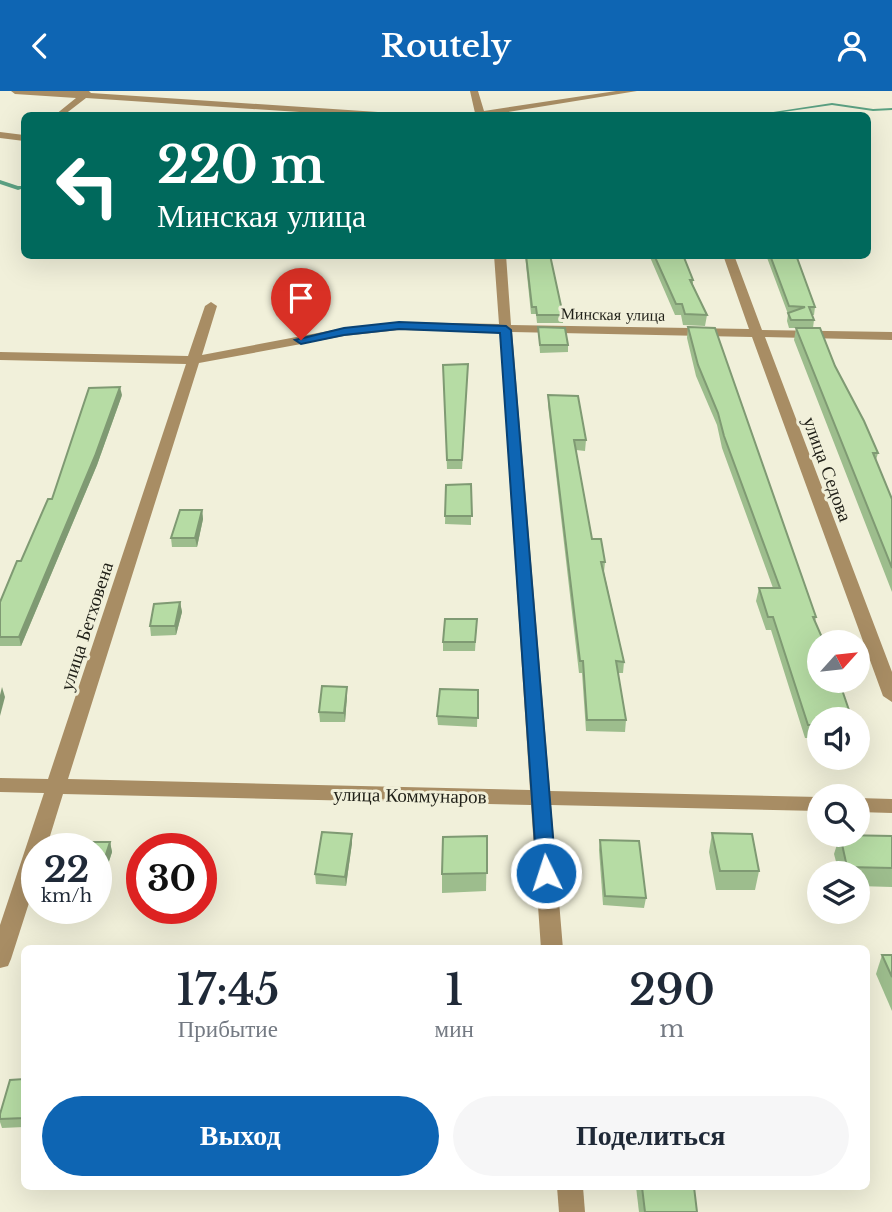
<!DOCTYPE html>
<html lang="ru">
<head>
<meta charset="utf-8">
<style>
	:root { --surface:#fff; --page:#f6f6f7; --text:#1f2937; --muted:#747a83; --accent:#0e65b3 }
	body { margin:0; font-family:"Libre Baskerville",serif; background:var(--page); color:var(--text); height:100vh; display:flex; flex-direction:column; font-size:26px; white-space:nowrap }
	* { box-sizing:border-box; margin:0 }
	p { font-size:23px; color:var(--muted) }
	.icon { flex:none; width:38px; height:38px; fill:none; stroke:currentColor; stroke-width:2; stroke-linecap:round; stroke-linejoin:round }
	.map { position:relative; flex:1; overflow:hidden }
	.details { position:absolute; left:21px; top:854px; width:849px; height:245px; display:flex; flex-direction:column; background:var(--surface); border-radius:10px; box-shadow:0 7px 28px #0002 }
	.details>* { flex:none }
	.hud { position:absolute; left:21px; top:21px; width:850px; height:147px; border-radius:10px; box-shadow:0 7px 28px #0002; background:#00695c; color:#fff; overflow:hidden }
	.needle { width:46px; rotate:63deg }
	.tools { position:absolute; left:807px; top:539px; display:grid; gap:14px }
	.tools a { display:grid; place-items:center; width:63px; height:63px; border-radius:50%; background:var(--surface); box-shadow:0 7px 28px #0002; font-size:35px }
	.speed { position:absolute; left:21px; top:742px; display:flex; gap:14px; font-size:35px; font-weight:700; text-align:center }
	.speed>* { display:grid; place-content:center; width:91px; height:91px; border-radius:50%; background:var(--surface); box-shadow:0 7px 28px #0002; line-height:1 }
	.speed small { font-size:18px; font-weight:400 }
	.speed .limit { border:10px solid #d22; background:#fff; color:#111 }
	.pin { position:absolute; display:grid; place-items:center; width:60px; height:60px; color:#fff; margin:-72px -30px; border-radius:50% 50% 50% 0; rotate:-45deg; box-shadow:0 0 7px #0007 }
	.pin .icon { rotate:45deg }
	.me { position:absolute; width:77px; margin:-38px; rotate:356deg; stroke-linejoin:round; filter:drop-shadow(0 0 5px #0008) }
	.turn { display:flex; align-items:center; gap:24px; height:147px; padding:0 21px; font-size:32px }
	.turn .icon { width:91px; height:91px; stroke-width:2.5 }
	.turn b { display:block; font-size:49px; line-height:60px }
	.eta { display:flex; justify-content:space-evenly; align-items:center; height:119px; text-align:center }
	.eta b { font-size:42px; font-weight:600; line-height:49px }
	.cta { display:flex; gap:14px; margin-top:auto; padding:14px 21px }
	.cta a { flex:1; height:80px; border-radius:42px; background:var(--accent); color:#fff; font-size:28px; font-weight:600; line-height:80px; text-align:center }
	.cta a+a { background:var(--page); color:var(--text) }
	header { display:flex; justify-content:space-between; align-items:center; height:91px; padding:0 21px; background:var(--accent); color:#fff; font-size:32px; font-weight:600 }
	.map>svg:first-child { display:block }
</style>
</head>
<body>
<header><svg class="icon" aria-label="back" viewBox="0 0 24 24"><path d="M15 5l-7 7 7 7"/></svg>Routely<svg class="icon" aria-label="person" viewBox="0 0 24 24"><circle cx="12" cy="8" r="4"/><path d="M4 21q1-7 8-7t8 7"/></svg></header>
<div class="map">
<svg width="892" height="1121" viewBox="0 0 892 1121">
	<rect width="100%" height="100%" fill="#f1f0da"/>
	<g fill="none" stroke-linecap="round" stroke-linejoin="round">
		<!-- stream -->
		<g fill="#5ba183" fill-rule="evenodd">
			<path d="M 832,12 L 873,18 L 892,17 L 892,19 L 873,20 L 832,14 L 762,24 L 754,24 Z"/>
			<path d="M 0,89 L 18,95 L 24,95 L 24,97 L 18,99 L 0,93 Z"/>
		</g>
		<!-- minor -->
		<g fill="#a88d64" fill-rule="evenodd">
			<path d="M 11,0 L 89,0 L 91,2 L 378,21 L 382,24 L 345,24 L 86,7 L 64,24 L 55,24 L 76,7 L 15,3 Z"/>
			<path d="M 470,0 L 478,0 L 484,20 L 616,0 L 637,0 L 490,24 L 472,24 L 475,22 Z"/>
			<path d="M 0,41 L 24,44 L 24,50 L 0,47 Z"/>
			<path d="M 494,164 L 506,164 L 511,234 L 749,238 L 723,164 L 734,164 L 762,239 L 892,241 L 892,249 L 765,246 L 892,581 L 892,611 L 883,605 L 752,246 L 512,241 L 550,700 L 819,706 L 819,720 L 551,714 L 563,858 L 541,858 L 531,714 L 63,703 L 46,758 L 37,758 L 37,787 L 11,868 L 8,875 L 0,877 L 0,834 L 44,702 L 0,701 L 0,687 L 48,688 L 186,273 L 0,269 L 0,261 L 188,265 L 205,215 L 211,211 L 217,215 L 202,264 L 344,237 L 399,231 L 499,233 ZM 399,239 L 500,241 L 530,699 L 68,688 L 199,272 L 344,245 Z"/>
			<path d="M 858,707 L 892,708 L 892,722 L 858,721 Z"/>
			<path d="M 557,1096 L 583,1096 L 585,1121 L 559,1121 Z"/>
		</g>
	</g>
	<!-- wall -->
	<g fill="#9dbd8d">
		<path d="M 525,164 L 550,164 L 563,224 L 563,232 L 537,232 L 536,223 L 531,223 Z"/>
		<path d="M 649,164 L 683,164 L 693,189 L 693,194 L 707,224 L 705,235 L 683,234 L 681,224 L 675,224 Z"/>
		<path d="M 766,164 L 796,164 L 815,216 L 814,224 L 812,224 L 814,229 L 813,237 L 835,275 L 878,362 L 876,369 L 892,408 L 892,501 L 794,249 L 796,237 L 789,237 L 787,230 L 788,223 Z"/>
		<path d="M 538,236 L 568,254 L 568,261 L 540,262 Z"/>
		<path d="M 688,236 L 816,526 L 815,531 L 819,647 L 805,647 L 771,539 L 766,539 L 756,510 L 759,497 L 773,497 L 722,357 L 717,334 L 696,285 L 687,247 Z"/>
		<path d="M 468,273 L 462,378 L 447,378 L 443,274 Z"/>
		<path d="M 122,304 L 97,374 L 21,555 L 0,555 L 0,511 L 52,408 Z"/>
		<path d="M 548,304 L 586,349 L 585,360 L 576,359 L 592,448 L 605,471 L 604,481 L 624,571 L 623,582 L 618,582 L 626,629 L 625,641 L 586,640 L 582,582 L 579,582 L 548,314 Z"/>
		<path d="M 471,393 L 471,434 L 445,433 L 446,394 Z"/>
		<path d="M 202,419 L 203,428 L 197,456 L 172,456 L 171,447 Z"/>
		<path d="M 180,511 L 182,521 L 176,544 L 151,545 L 150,535 Z"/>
		<path d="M 477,528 L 475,560 L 443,560 L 443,551 Z"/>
		<path d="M 478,599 L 477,636 L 438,634 L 437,625 Z"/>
		<path d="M 347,605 L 345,631 L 320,631 L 319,621 Z"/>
		<path d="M 712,742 L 759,780 L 755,799 L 716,799 L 709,761 Z"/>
		<path d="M 352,743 L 352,752 L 346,795 L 316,793 L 315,783 Z"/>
		<path d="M 840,744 L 892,745 L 892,796 L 858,795 L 858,782 L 839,782 L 834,763 Z"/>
		<path d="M 487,745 L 486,800 L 442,802 L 442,783 Z"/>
		<path d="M 600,749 L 646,807 L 644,817 L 603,814 L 599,759 Z"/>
		<path d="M 110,751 L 112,761 L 100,798 L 96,798 L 96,758 Z"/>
		<path d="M 882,864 L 892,864 L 892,920 L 876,883 Z"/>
		<path d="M 24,988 L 24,1036 L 2,1037 L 0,1031 L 0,1023 Z"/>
		<path d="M 636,1096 L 694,1096 L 697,1121 L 639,1121 Z"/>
	</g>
	<!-- shaded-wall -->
	<g fill="#7f9a73">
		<path d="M 120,296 L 122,304 L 97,374 L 21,555 L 19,546 Z"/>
		<path d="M 202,419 L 203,428 L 197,456 L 195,447 Z"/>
		<path d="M 180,511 L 182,521 L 176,544 L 175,535 Z"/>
		<path d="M 2,596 L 5,606 L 0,625 L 0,604 Z"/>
		<path d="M 347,596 L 347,605 L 345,631 L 344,622 Z"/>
		<path d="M 352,743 L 352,752 L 346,795 L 345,786 Z"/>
		<path d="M 110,751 L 112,761 L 100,798 L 98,788 Z"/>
	</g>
	<!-- building -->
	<g fill="#b6dca4" stroke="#7f9a73" stroke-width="2">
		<path d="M 526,164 L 550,164 L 563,224 L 537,224 L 536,216 L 532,216 Z"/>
		<path d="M 654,164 L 683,164 L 693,189 L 690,189 L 707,224 L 685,223 L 682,213 L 676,213 Z"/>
		<path d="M 770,164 L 796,164 L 815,216 L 809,216 L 814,229 L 791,229 L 788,222 L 805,216 L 789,215 Z"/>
		<path d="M 538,236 L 565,237 L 568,254 L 540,254 Z"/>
		<path d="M 688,236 L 715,237 L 816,526 L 813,526 L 824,551 L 819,551 L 819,590 L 839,590 L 852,628 L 819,628 L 819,634 L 808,634 L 773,526 L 768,526 L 759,497 L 780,497 L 724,345 L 718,322 L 698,274 Z"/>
		<path d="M 796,237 L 820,237 L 835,275 L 864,330 L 878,362 L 873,362 L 892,408 L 892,477 Z"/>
		<path d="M 468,273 L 462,369 L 447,369 L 443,274 Z"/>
		<path d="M 120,296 L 95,365 L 19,546 L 0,546 L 0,511 L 17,470 L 21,470 L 48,408 L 52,408 L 89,297 Z"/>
		<path d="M 548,304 L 578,305 L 586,349 L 574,349 L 592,448 L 601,448 L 605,471 L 601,471 L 624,571 L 616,570 L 626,629 L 587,629 L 583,570 L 580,570 Z"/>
		<path d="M 471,393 L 472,425 L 445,425 L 446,394 Z"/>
		<path d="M 180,419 L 202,419 L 195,447 L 171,447 Z"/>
		<path d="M 180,511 L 175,535 L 150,535 L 154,513 Z"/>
		<path d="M 445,528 L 477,528 L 475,551 L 443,551 Z"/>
		<path d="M 322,595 L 347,596 L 344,622 L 319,621 Z"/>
		<path d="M 440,598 L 478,599 L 478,627 L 437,625 Z"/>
		<path d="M 322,741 L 352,743 L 345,786 L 315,783 Z"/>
		<path d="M 712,742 L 752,743 L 759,780 L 720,780 Z"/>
		<path d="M 840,744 L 892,745 L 892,777 L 847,776 Z"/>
		<path d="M 487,745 L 487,782 L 442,783 L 443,746 Z"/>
		<path d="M 600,749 L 639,750 L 646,807 L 605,805 Z"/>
		<path d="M 81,751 L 110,751 L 98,788 L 96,788 L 96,758 L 79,758 Z"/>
		<path d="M 882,864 L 892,864 L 892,886 Z"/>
		<path d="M 24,988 L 24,1027 L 0,1028 L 0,1023 L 10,989 Z"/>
		<path d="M 642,1096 L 694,1096 L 697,1121 L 645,1121 Z"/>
	</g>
	<!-- route -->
	<path fill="#0e65b3" stroke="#094274" stroke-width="2" d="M 399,231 L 506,235 L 511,239 L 556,782 L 553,787 L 546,789 L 540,787 L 537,782 L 500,242 L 399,238 L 344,244 L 301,253 L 295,249 L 344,237 Z"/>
	<g text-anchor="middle" stroke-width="6" stroke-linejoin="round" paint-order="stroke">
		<!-- far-street labels -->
		<g font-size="16" fill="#1f1f17" stroke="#f1f0da">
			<text transform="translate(613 223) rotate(1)" y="6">Минская улица</text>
		</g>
		<!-- street labels -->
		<g font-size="19" fill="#1f1f17" stroke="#f1f0da">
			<text transform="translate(828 378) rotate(70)" y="7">улица Седова</text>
			<text transform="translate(86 535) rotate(-72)" y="7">улица Бетховена</text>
			<text transform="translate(410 704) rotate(1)" y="7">улица Коммунаров</text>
		</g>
	</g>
</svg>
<div class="tools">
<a><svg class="needle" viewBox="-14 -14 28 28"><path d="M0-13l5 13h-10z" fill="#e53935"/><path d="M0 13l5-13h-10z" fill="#747a83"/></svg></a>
<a><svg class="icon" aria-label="sound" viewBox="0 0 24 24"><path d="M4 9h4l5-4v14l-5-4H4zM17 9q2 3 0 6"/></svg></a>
<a><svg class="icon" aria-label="search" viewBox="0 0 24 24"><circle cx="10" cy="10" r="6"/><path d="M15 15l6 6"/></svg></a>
<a><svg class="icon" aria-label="layers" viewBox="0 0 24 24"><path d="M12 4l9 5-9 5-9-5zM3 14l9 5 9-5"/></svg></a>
</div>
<div class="speed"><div>22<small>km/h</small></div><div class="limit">30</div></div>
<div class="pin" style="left:301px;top:249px;background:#d93025"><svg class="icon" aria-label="arrive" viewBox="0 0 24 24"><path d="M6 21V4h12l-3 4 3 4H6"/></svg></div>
<svg class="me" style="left:546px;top:782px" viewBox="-20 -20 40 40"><circle r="17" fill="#0e65b3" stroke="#fff" stroke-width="3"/><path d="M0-11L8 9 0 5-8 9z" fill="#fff"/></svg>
<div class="hud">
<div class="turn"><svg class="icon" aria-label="left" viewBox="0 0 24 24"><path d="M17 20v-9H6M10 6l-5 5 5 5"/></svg><div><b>220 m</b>Минская улица</div></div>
</div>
<section class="details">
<div class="eta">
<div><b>17:45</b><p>Прибытие</p></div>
<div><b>1</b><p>мин</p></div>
<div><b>290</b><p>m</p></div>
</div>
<div class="cta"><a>Выход</a><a>Поделиться</a></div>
</section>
</div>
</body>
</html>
